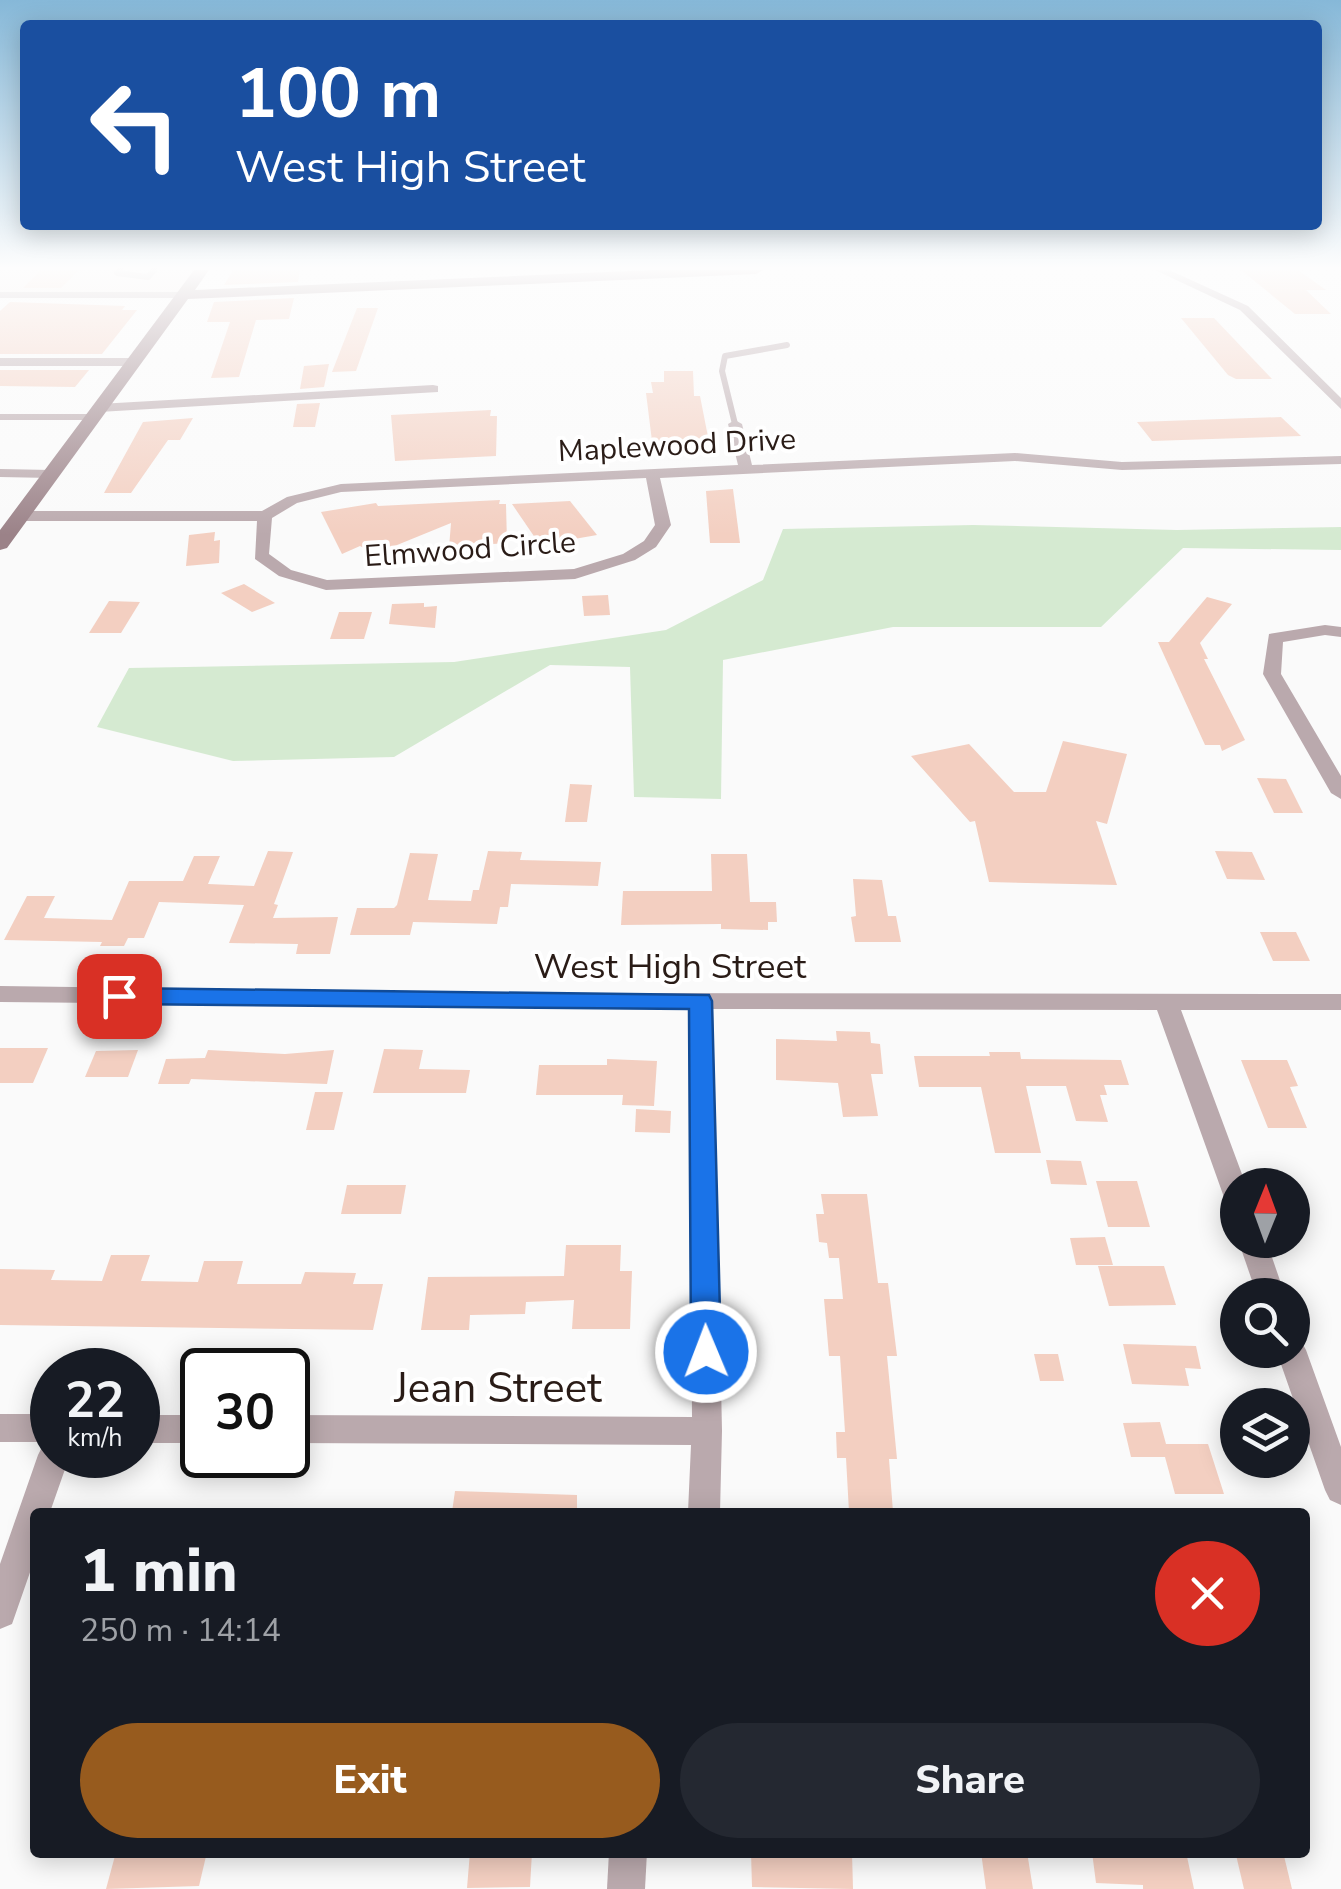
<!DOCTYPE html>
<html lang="en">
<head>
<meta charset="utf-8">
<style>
	:root { --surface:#171b24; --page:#242831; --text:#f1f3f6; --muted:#9ea1a6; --accent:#975b1e }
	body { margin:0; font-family:"Nunito Sans",sans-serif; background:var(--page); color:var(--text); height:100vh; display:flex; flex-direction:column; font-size:38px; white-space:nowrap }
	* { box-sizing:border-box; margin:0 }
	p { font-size:32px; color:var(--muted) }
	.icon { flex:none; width:55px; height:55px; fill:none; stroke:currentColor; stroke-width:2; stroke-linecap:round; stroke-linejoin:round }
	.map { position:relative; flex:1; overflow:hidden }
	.side { position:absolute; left:30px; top:1508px; width:1280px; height:350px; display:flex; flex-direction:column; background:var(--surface); border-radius:10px; box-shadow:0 5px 25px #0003 }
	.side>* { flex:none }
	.banner { position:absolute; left:20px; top:20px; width:1302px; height:210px; border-radius:10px; box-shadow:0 5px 25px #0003; background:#1a4fa0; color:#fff; overflow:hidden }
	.needle { width:65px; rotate:1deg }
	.tools { position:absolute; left:1220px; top:1168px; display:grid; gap:20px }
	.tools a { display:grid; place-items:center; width:90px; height:90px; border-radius:50%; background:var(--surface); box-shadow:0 5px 25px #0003; font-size:50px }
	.speed { position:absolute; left:30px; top:1348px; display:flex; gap:20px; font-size:50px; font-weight:700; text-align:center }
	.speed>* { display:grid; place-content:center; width:130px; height:130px; border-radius:50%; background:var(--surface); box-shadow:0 5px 25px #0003; line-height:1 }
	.speed small { font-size:25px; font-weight:400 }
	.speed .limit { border:5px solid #111; border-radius:15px; background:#fff; color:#111 }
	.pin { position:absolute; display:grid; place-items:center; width:85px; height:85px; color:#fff; margin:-42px; border-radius:20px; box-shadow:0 5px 15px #0006 }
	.me { position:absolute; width:110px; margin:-55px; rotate:359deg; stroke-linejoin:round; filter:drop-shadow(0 0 8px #0008) }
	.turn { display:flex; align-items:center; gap:35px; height:210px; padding:0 50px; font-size:45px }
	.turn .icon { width:130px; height:130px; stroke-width:2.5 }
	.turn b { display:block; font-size:70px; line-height:85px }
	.round { display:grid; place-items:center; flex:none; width:105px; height:105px; border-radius:52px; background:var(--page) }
	.summary { display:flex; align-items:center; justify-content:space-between; height:170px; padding:0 50px }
	h1 { font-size:60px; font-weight:800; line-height:75px }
	.cta { display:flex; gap:20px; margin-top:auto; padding:20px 50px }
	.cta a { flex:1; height:115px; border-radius:60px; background:var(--accent); color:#fff; font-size:40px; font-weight:800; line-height:115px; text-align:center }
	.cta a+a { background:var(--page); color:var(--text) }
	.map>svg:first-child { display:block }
</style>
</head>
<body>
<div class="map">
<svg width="1341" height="1889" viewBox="0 0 1341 1889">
	<rect width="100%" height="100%" fill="#fafafa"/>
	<!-- built -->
	<path fill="#f5ebe8" d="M 0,270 L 202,270 L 185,295 L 0,295 Z"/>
	<!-- green -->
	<path fill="#d5ead1" d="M 973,525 L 1177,530 L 1341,527 L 1341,550 L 1183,548 L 1101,627 L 893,627 L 723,660 L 721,799 L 634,797 L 630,667 L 550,665 L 394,757 L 233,761 L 97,727 L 129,668 L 454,662 L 666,630 L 763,580 L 783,529 Z"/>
	<!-- building -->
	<g fill="#f3cfc1">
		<path d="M 41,270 L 79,270 L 61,288 L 23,288 Z"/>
		<path d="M 233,270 L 300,270 L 298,282 L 224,285 Z"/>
		<path d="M 1241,270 L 1298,270 L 1326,290 L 1306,290 L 1331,314 L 1295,314 Z"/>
		<path d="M 294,298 L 289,319 L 256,320 L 239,377 L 211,378 L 230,322 L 207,322 L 214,302 Z"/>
		<path d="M 10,302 L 125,306 L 122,310 L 137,310 L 102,354 L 0,354 L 0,311 Z"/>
		<path d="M 357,308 L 378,308 L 356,371 L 332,372 Z"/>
		<path d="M 1181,318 L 1214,318 L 1272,379 L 1236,379 L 1228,375 Z"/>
		<path d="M 329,364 L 324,387 L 300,389 L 304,366 Z"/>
		<path d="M 0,370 L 89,370 L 75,387 L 0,386 Z"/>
		<path d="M 664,371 L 693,371 L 694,396 L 700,396 L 709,442 L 653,449 L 646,393 L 653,393 L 651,382 L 664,382 Z"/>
		<path d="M 320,403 L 315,427 L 293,427 L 297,404 Z"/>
		<path d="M 491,410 L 490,416 L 497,416 L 496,456 L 395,461 L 391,415 Z"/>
		<path d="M 1281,417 L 1301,436 L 1152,441 L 1137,422 Z"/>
		<path d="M 193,418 L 180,440 L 168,440 L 131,493 L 104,493 L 143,422 Z"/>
		<path d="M 733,489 L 740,543 L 710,543 L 706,491 Z"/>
		<path d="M 500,500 L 499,504 L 506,504 L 507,543 L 493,544 L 493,547 L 449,548 L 451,523 L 375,554 L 360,546 L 342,554 L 321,512 L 376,503 L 378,506 Z"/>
		<path d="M 570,501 L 597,535 L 540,545 L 512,504 Z"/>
		<path d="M 215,532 L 214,541 L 220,540 L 219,563 L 186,566 L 189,535 Z"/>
		<path d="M 244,584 L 275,603 L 252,612 L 221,593 Z"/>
		<path d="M 608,595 L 610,615 L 584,616 L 582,596 Z"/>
		<path d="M 1207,597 L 1232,604 L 1200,643 L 1208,659 L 1204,659 L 1245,740 L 1222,751 L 1220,745 L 1205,745 L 1158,642 L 1169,642 Z"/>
		<path d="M 109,601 L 140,602 L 121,633 L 89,633 Z"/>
		<path d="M 424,603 L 424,607 L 437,606 L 435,628 L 389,624 L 392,604 Z"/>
		<path d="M 339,612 L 372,612 L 364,639 L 330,639 Z"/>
		<path d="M 1063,741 L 1127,754 L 1107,824 L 1096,821 L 1117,885 L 989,882 L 975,821 L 970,822 L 911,756 L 969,744 L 1014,792 L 1046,792 Z"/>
		<path d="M 1257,778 L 1286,779 L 1303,813 L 1274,813 Z"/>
		<path d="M 570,784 L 592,785 L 587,822 L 565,822 Z"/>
		<path d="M 268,851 L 293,852 L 274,904 L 278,905 L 273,918 L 338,917 L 330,954 L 296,954 L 298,944 L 229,943 L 244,905 L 159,902 L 144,938 L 128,938 L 124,946 L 100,946 L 102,942 L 4,940 L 27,896 L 55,896 L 44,918 L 112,920 L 129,881 L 183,881 L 194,856 L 220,856 L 208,884 L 254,886 Z"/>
		<path d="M 488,851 L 522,852 L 520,860 L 601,862 L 598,886 L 511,884 L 508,907 L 500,907 L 497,924 L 413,922 L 410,935 L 350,935 L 357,908 L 394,908 L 397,905 L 410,853 L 438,854 L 428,900 L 471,901 L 473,890 L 479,890 Z"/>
		<path d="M 1215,851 L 1252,852 L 1265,880 L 1227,879 Z"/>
		<path d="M 711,854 L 747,854 L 750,902 L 776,902 L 777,922 L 768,922 L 768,930 L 721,929 L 721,924 L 621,925 L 623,891 L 712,891 Z"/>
		<path d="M 853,879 L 882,880 L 888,916 L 896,916 L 901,942 L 855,942 L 851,917 L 856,916 Z"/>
		<path d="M 1260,932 L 1296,932 L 1310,961 L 1273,961 Z"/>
		<path d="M 836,1031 L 870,1032 L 871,1043 L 880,1044 L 883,1074 L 871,1074 L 878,1116 L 843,1117 L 838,1083 L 776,1080 L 776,1039 L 837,1041 Z"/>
		<path d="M 0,1048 L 48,1048 L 33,1083 L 0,1083 Z"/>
		<path d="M 384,1049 L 423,1050 L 419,1069 L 470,1070 L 466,1093 L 373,1093 Z"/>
		<path d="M 138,1050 L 128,1077 L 85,1077 L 96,1051 Z"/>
		<path d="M 208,1050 L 285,1054 L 334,1050 L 327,1084 L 191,1079 L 189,1084 L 158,1084 L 166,1059 L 205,1058 Z"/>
		<path d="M 989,1052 L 1020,1052 L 1021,1059 L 1121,1060 L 1129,1085 L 1104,1085 L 1107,1095 L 1100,1095 L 1108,1122 L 1076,1121 L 1066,1086 L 1026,1086 L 1041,1153 L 995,1153 L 981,1087 L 919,1087 L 914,1056 L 990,1056 Z"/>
		<path d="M 607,1059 L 657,1061 L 654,1106 L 622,1105 L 623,1095 L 536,1095 L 539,1065 L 607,1065 Z"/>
		<path d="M 1241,1060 L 1287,1060 L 1298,1086 L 1290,1087 L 1307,1128 L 1268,1128 Z"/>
		<path d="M 315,1092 L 343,1092 L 334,1130 L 306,1130 Z"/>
		<path d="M 636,1109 L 671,1111 L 670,1133 L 635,1132 Z"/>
		<path d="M 1046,1160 L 1081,1161 L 1087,1185 L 1051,1184 Z"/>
		<path d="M 1096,1181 L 1137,1181 L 1150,1227 L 1108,1227 Z"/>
		<path d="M 347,1185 L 406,1185 L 401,1214 L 341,1214 Z"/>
		<path d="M 821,1194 L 867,1194 L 878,1283 L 888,1283 L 897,1356 L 887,1356 L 897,1459 L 889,1459 L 893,1512 L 849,1512 L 846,1458 L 837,1458 L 836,1432 L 845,1432 L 840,1356 L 829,1356 L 824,1299 L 843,1299 L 839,1258 L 829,1258 L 827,1243 L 819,1242 L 816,1214 L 824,1214 Z"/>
		<path d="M 1105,1237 L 1113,1265 L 1076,1265 L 1070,1238 Z"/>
		<path d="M 566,1245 L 621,1245 L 620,1271 L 632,1271 L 630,1329 L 572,1329 L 574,1300 L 526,1302 L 525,1314 L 470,1315 L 469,1330 L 421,1330 L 428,1277 L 564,1276 Z"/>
		<path d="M 111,1255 L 150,1255 L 141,1281 L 198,1282 L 204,1261 L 243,1261 L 237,1284 L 301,1284 L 305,1272 L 356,1273 L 353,1284 L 383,1284 L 373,1330 L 0,1325 L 0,1269 L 55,1270 L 51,1280 L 102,1281 Z"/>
		<path d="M 1098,1266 L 1164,1266 L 1176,1305 L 1109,1306 Z"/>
		<path d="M 1123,1344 L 1196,1346 L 1201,1369 L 1185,1368 L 1189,1386 L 1132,1384 Z"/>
		<path d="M 1034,1354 L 1058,1354 L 1064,1381 L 1040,1381 Z"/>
		<path d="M 1160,1422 L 1166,1444 L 1208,1444 L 1224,1494 L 1175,1494 L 1165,1457 L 1131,1457 L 1123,1423 Z"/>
		<path d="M 455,1491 L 577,1495 L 577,1512 L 452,1512 Z"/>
		<path d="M 116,1852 L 207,1852 L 199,1886 L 106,1889 Z"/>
		<path d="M 470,1852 L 532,1852 L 530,1887 L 467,1888 Z"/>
		<path d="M 751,1852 L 852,1852 L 853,1889 L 752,1887 Z"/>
		<path d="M 981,1852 L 1027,1852 L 1033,1889 L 986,1889 Z"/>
		<path d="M 1092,1852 L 1186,1852 L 1194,1889 L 1143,1889 L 1143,1885 L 1096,1883 Z"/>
		<path d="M 1236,1855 L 1284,1856 L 1292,1889 L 1244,1889 Z"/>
	</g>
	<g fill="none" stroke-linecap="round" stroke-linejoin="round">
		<!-- lane -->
		<g stroke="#baa9ad" stroke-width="6">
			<path d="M 120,270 L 117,273 L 148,277 L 154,270"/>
			<path d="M 0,417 L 93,417"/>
			<path d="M 735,424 L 722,371 L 725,356 L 787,345"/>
		</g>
		<!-- street -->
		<g fill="#baa9ad" fill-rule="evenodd">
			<path d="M 1155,270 L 1169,270 L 1248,306 L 1341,398 L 1341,409 L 1240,310 Z"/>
			<path d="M 0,292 L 185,292 L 191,295 L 185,298 L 0,298 Z"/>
			<path d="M 0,358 L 134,358 L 140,362 L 134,366 L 0,366 Z"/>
			<path d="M 433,385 L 438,386 L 438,392 L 99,412 L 92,408 L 99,404 Z"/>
			<path d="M 735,420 L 742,424 L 752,465 L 1015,453 L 1122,462 L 1341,456 L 1341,464 L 1122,470 L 1015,461 L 660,478 L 671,525 L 656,547 L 635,560 L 575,579 L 326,590 L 279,576 L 255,559 L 257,521 L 20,521 L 12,516 L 20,511 L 262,511 L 287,497 L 341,484 L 738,465 L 728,424 ZM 646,478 L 655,525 L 644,541 L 623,554 L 574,569 L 327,580 L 291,570 L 269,554 L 272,518 L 297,503 L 341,492 Z"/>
			<path d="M 0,469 L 51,470 L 58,474 L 51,478 L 0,477 Z"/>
			<path d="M 1325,625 L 1341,627 L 1341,637 L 1325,635 L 1283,642 L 1281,674 L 1341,776 L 1341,799 L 1331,793 L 1263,674 L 1269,634 Z"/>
			<path d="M 0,986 L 516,993 L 1341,994 L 1341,1010 L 1181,1010 L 1246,1185 L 1238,1185 L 1238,1210 L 1229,1207 L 1225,1200 L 1157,1010 L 713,1009 L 722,1431 L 720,1512 L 688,1512 L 691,1445 L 288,1443 L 288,1415 L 692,1417 L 689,1009 L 0,1002 Z"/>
			<path d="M 1238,1240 L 1266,1240 L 1285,1295 L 1257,1295 Z"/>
			<path d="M 1292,1338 L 1301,1341 L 1306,1350 L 1341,1447 L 1341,1505 L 1330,1500 L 1325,1490 L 1276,1350 L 1292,1350 Z"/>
			<path d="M 0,1414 L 52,1414 L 52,1455 L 70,1455 L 50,1512 L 35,1512 L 35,1558 L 12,1624 L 0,1629 L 0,1564 L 38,1455 L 43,1445 L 52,1442 L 0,1442 Z"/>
			<rect x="138" y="1415" width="64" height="28"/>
			<path d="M 609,1852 L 647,1852 L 645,1889 L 607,1889 Z"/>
		</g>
		<!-- secondary -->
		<path fill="#9b8288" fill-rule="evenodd" d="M 194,270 L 209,270 L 195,290 L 652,270 L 763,270 L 756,274 L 188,299 L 7,548 L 0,550 L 0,530 Z"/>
	</g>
	<!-- sky -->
	<linearGradient id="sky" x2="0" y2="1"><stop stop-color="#86b8d8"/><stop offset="0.5" stop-color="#fdfdfd"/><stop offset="1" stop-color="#fdfdfd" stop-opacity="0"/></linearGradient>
	<rect width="1341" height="535" fill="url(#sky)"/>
	<!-- route -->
	<path fill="#1a73e8" stroke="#114b97" stroke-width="2.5" d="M 119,988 L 709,995 L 712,1001 L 721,1352 L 717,1362 L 706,1365 L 696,1362 L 691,1352 L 689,1009 L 119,1004 L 107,996 Z"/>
	<g text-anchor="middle" stroke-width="8" stroke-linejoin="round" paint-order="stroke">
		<!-- far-street labels -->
		<g font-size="30" fill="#2a1c17" stroke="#fff">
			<text transform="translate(677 445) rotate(-3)" y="10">Maplewood Drive</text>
			<text transform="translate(470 549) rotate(-4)" y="10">Elmwood Circle</text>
		</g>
		<!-- street labels -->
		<g font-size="35" fill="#2a1c17" stroke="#fff">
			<text x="670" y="978">West High Street</text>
		</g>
		<!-- near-street labels -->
		<g font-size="42" fill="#2a1c17" stroke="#fff">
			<text x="498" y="1402">Jean Street</text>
		</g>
	</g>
</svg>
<div class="tools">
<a><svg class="needle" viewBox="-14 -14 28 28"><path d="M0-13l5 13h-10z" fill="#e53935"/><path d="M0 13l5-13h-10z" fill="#9ea1a6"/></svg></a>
<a><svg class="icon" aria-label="search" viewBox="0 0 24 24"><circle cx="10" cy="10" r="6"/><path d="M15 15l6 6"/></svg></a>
<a><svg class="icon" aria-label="layers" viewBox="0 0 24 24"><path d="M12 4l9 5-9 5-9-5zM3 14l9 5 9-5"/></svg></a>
</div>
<div class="speed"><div>22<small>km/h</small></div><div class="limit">30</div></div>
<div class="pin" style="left:119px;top:996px;background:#d93025"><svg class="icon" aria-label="arrive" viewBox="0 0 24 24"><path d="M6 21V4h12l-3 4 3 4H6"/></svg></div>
<svg class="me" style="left:706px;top:1352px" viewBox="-20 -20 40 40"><circle r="17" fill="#1a73e8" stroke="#fff" stroke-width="3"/><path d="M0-11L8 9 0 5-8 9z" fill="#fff"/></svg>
<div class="banner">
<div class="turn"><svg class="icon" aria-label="left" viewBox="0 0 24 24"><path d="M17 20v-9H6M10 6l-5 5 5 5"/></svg><div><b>100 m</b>West High Street</div></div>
</div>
<section class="side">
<div class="summary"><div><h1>1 min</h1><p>250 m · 14:14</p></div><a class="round" style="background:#d93025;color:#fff"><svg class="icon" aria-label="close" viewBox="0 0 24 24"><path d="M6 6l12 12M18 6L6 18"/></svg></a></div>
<div class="cta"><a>Exit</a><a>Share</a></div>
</section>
</div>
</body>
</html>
